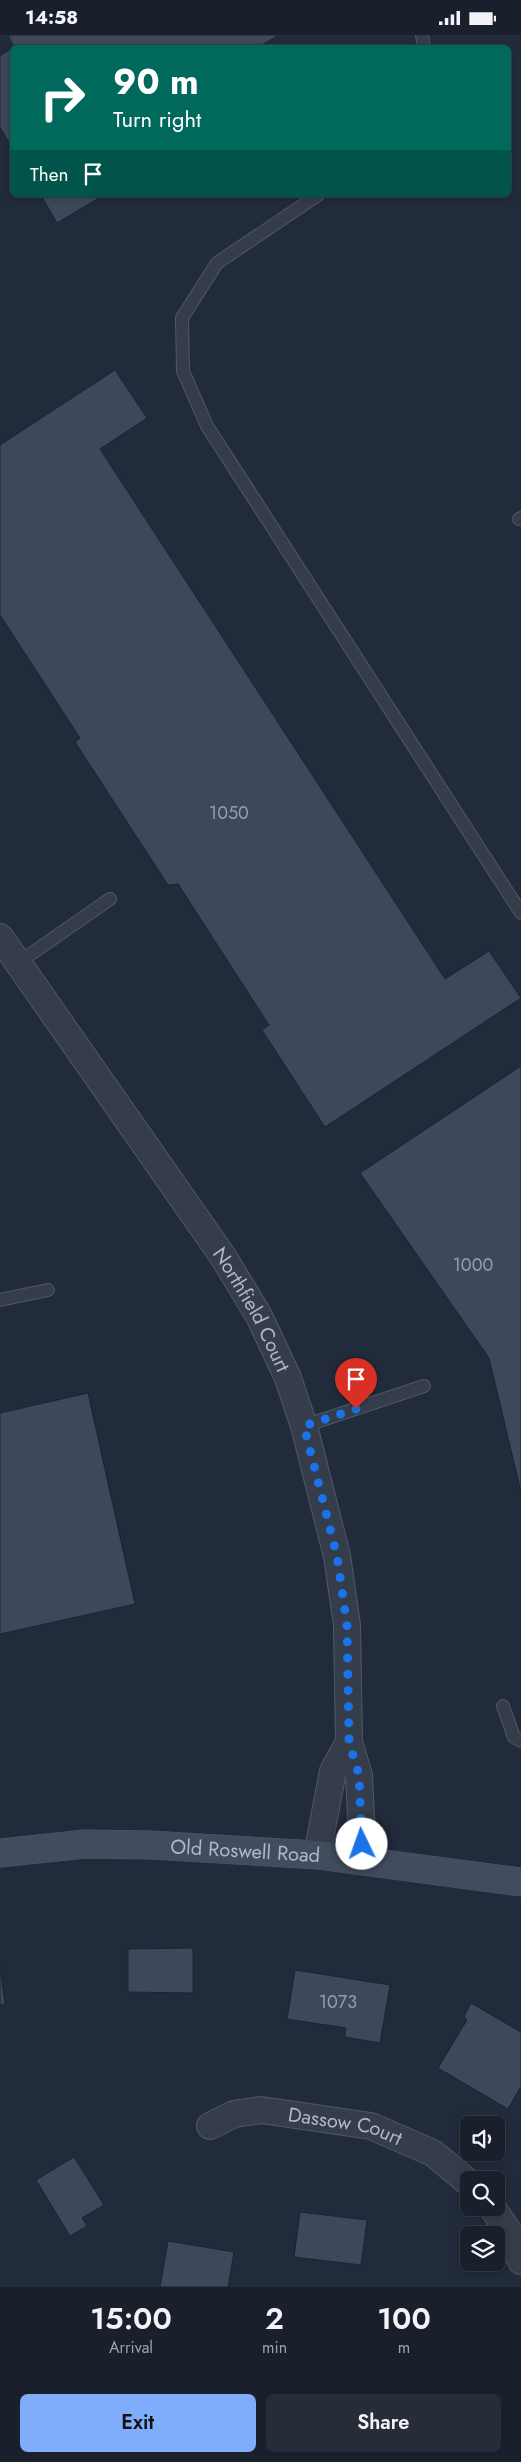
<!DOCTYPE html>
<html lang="en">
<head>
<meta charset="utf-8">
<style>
	:root { --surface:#19202c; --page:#262d38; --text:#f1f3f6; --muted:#9fa3a9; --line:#373e48; --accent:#80acfc }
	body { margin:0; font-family:Jost,sans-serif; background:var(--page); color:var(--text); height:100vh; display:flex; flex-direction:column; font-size:19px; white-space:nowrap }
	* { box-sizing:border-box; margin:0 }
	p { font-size:16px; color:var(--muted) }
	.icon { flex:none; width:28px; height:28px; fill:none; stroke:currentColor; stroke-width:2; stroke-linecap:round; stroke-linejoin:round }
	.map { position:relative; height:2252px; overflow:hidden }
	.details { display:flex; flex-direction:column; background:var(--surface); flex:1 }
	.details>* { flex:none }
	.hud { position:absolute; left:10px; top:10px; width:501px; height:152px; border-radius:8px; box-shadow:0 2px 8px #0003,0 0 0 1px var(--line); background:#00695c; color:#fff; overflow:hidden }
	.buttons { position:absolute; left:460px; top:2081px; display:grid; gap:10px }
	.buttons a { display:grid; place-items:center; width:45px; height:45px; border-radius:8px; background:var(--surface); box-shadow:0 2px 8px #0003,0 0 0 1px var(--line); font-size:25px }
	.pin { position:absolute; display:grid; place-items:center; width:42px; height:42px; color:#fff; margin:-51px -21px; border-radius:50% 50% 50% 0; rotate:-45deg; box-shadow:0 0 5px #0007 }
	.pin .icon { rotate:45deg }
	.me { position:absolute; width:55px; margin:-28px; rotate:357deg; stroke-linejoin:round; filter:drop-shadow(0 0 4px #0008) }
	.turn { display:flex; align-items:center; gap:18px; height:105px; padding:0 20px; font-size:22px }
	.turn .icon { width:65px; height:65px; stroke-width:2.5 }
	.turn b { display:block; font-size:35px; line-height:42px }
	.then { display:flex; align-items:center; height:48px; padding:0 20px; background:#0003; gap:10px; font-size:19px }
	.eta { display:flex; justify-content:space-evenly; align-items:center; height:85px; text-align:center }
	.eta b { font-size:30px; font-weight:600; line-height:35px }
	.cta { display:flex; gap:10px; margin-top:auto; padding:10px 20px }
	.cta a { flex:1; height:58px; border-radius:8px; background:var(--accent); color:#111; font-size:20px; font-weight:600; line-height:58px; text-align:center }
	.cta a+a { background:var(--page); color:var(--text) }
	.status { display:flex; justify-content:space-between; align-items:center; height:35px; padding:0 25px; background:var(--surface); direction:ltr }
	.status svg { height:14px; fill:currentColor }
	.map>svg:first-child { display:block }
</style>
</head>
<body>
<div class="status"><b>14:58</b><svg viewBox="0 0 49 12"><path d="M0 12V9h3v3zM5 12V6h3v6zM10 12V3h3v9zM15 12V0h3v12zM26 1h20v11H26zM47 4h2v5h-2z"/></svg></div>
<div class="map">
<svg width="521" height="2252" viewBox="0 0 521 2252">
	<rect width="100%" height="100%" fill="#212b3b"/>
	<!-- building -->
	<g fill="#3d495b" stroke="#1c2432">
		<path d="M 8,0 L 275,0 L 276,2 L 258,12 L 14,12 Z"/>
		<path d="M 12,13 L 12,113 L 0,92 L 0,21 Z"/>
		<path d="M 41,160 L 104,160 L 57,188 Z"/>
		<path d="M 115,335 L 147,383 L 100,414 L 445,944 L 489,916 L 521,963 L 325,1092 L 262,995 L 269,990 L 178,849 L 168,850 L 75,707 L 80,703 L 0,580 L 0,410 Z"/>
		<path d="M 521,1031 L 521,1457 L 489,1323 L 360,1138 Z"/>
		<path d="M 88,1358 L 135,1569 L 0,1599 L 0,1378 Z"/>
		<path d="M 193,1913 L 193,1958 L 128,1957 L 128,1914 Z"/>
		<path d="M 0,1931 L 5,1969 L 0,1970 Z"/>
		<path d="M 295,1935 L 390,1950 L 380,2008 L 345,2002 L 346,1993 L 287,1984 Z"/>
		<path d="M 471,1968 L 521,1997 L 521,2051 L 508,2074 L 438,2033 L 467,1985 L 464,1982 Z"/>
		<path d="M 74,2122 L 104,2170 L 82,2183 L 87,2191 L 70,2201 L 36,2145 Z"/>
		<path d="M 300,2177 L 367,2185 L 361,2230 L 294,2222 Z"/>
		<path d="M 168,2206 L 234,2217 L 228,2252 L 160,2252 Z"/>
	</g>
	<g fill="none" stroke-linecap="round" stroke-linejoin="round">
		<!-- lane casing -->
		<g stroke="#505866" stroke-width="14">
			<g id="lane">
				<path d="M 422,0 L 424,12"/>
				<path d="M 318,160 L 217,228 L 182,283 L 183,336 L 207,391 L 521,878"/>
				<path d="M 519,484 L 521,483"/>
				<path d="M 18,928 L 110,864"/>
				<path d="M 0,1265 L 48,1255"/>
				<path d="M 304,1391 L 424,1351"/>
				<path d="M 503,1671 L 514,1702 L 521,1706"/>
			</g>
		</g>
		<!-- street casing -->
		<g stroke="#505866" stroke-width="28">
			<g id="street">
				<path id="s1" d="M 0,902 L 224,1223 L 259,1281 L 288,1343 L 304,1391 L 337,1521 L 347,1590 L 349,1707 L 359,1740 L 363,1825"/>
				<path d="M 317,1820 L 333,1736 L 349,1707"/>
				<path id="s2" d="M 210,2091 L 234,2079 L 261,2075 L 371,2091 L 433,2118 L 469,2148"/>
				<path d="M 492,2172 L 510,2199 L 521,2226"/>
			</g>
		</g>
		<!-- secondary casing -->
		<g stroke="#505866" stroke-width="29">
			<g id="secondary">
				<path id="s3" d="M 0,1818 L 85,1809 L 151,1810 L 317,1820 L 521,1847"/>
			</g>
		</g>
		<!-- lane -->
		<use href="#lane" stroke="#353d4b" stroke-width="12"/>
		<!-- street -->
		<use href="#street" stroke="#353d4b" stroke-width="26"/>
		<!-- secondary -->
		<use href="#secondary" stroke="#424c5e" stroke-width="28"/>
	</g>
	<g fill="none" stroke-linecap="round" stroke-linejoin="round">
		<!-- route -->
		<path stroke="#1a73e8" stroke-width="9" stroke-dasharray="0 16.2" d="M 356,1374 L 304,1391 L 337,1521 L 347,1590 L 349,1707 L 359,1740 L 362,1809"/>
	</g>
	<g text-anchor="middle" stroke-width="4.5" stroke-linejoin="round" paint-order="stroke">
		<!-- number labels -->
		<g font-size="18" fill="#939cac">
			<text x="229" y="784">1050</text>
			<text x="473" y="1236">1000</text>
			<text x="338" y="1973">1073</text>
		</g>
		<!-- street labels -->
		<g font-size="20" fill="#b0b8c7" stroke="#1a2230">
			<text dy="7" stroke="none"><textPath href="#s1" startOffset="450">Northfield Court</textPath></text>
			<text dy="7" stroke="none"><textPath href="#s3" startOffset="246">Old Roswell Road</textPath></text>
			<text dy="7" stroke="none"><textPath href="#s2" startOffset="140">Dassow Court</textPath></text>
		</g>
	</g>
</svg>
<div class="buttons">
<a><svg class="icon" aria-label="sound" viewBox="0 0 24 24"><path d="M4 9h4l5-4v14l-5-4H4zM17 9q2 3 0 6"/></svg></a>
<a><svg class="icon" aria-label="search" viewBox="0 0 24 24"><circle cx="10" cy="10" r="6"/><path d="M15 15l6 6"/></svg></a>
<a><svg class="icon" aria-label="layers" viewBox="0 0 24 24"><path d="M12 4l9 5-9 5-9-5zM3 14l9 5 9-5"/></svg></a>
</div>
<div class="pin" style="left:356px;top:1374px;background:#d93025"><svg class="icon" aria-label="arrive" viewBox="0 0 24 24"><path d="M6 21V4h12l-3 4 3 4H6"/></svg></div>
<svg class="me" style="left:362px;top:1809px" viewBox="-20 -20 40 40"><circle r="19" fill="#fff"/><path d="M0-13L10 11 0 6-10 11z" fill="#1a73e8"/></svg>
<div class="hud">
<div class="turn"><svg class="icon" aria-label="right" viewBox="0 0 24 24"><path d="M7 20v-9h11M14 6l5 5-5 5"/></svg><div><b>90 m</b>Turn right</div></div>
<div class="then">Then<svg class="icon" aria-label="arrive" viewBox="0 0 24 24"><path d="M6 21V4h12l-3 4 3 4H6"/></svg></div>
</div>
</div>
<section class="details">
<div class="eta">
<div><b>15:00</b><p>Arrival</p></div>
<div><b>2</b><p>min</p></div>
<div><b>100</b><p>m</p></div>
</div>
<div class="cta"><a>Exit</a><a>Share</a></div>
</section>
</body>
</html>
